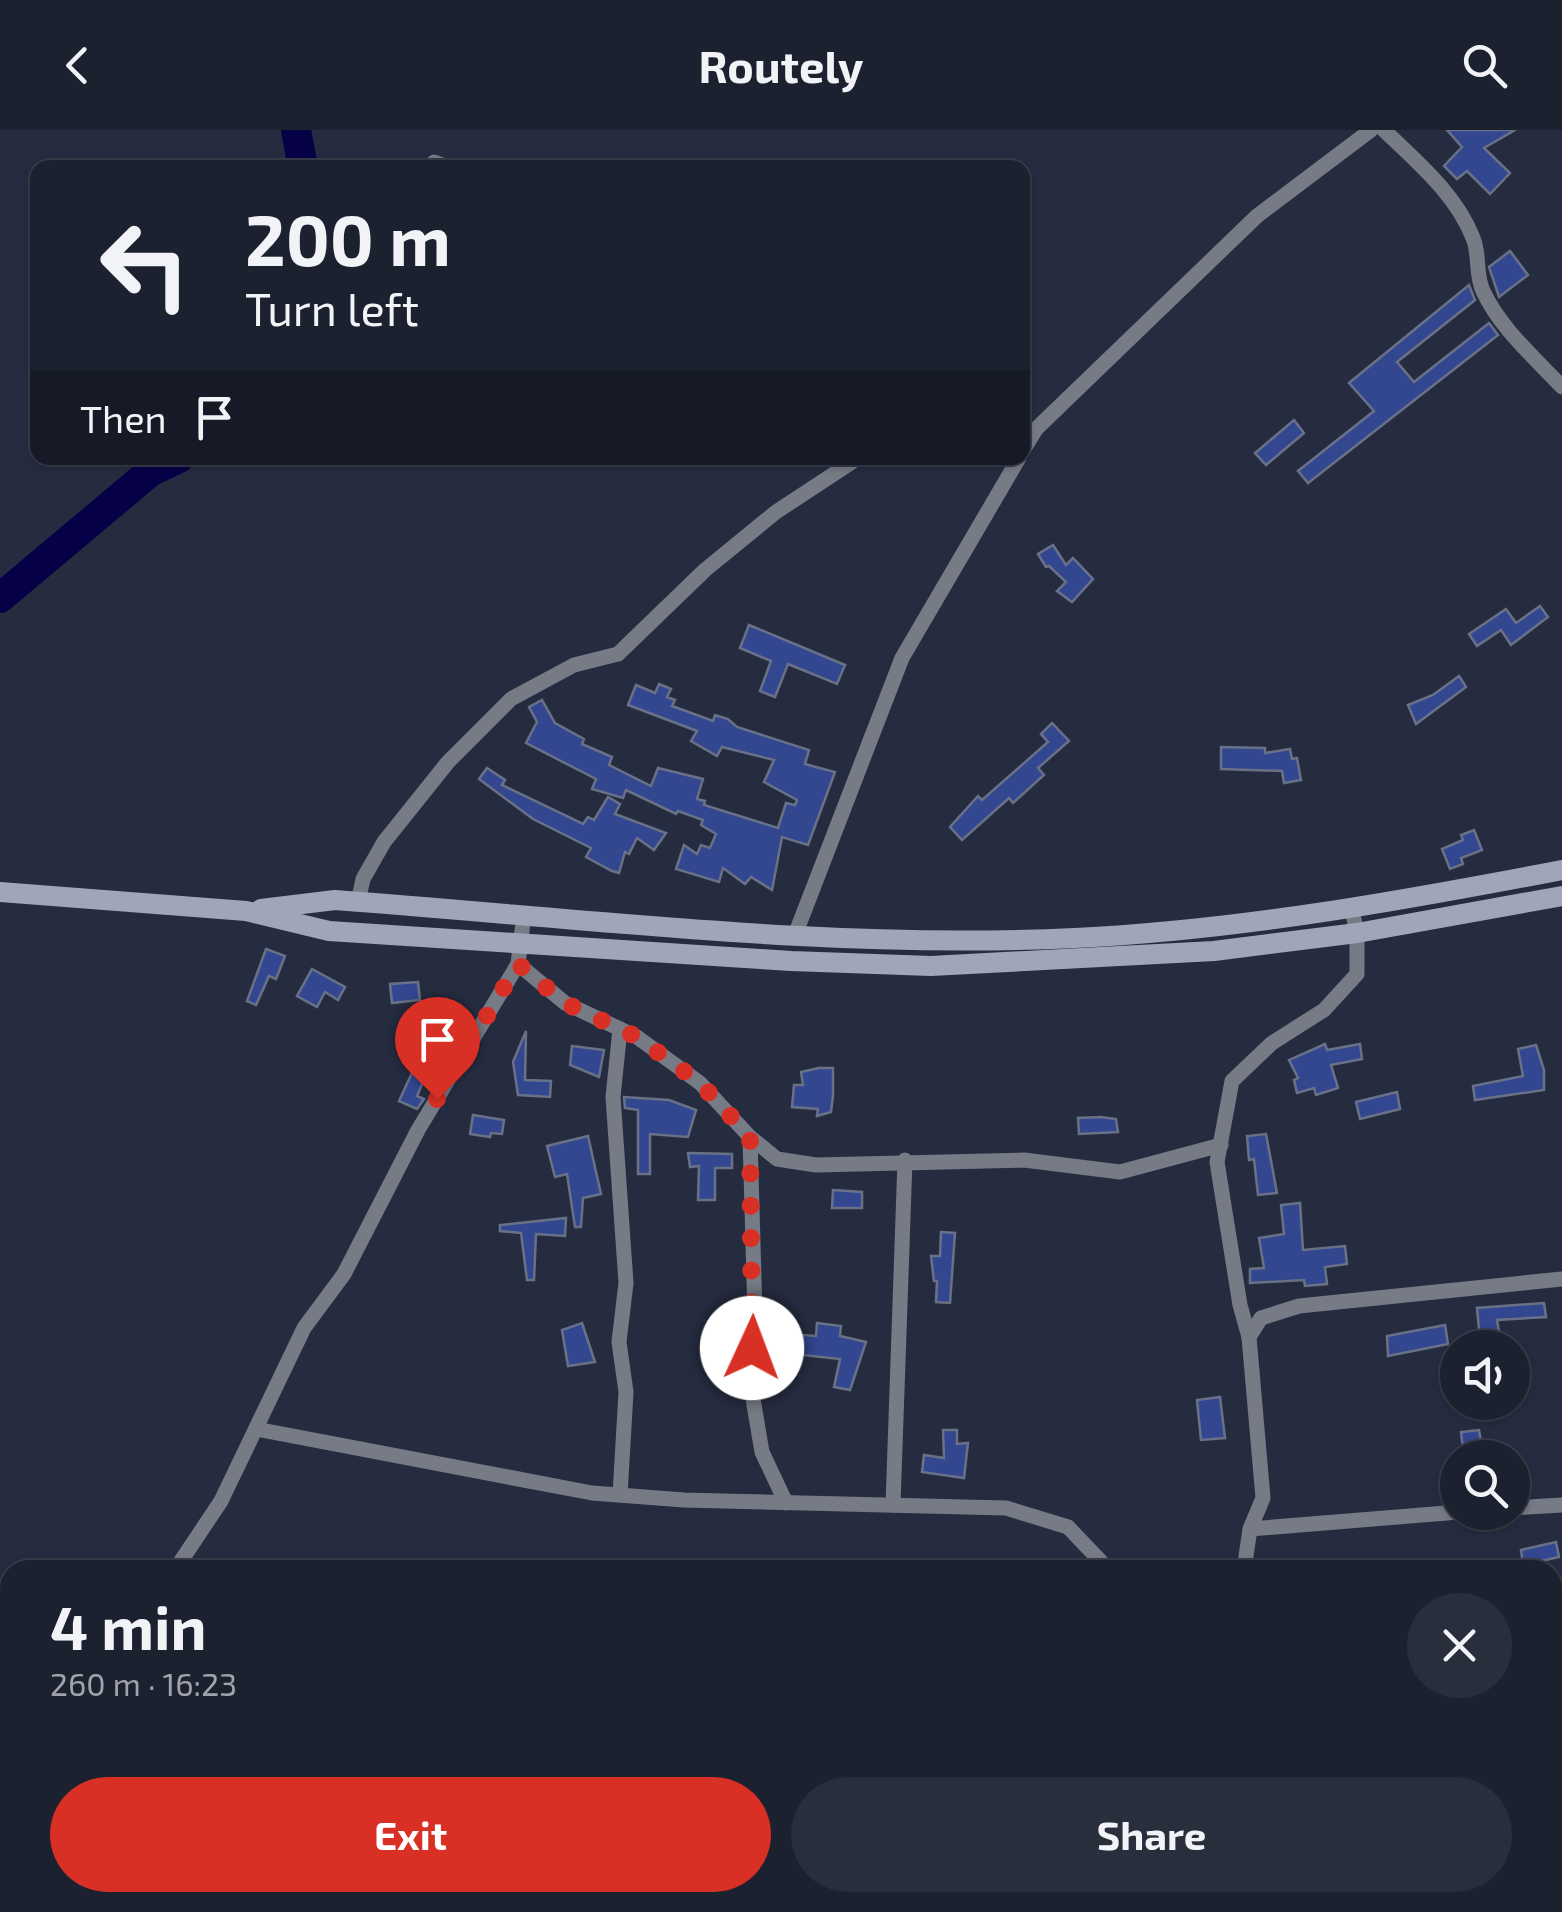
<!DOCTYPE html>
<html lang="en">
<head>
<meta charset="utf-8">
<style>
	:root { --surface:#1c2130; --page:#292e3c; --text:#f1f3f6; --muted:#a0a3ab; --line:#3a3e4c; --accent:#d93025 }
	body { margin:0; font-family:"Exo 2",sans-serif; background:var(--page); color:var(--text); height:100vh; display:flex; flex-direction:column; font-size:38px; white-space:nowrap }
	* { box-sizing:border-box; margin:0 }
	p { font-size:32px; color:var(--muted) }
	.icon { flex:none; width:55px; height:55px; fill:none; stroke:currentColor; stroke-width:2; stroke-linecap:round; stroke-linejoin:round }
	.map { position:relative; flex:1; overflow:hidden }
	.drawer { position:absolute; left:0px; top:1430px; width:1562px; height:352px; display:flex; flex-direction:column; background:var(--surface); border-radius:30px 30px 0 0; box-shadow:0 2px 8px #0004,0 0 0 2px var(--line) }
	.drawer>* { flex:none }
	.banner { position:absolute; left:30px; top:30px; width:1000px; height:305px; border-radius:20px; box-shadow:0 2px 8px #0004,0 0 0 2px var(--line); background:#1c2130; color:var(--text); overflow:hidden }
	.tools { position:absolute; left:1440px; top:1200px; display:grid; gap:20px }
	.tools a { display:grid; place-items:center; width:90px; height:90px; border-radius:50%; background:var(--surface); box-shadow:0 2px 8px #0004,0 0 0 2px var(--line); font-size:50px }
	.pin { position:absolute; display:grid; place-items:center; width:85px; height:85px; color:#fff; margin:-102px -42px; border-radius:50% 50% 50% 0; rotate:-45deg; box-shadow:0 0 10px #0007 }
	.pin .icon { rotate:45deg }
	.me { position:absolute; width:110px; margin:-55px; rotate:2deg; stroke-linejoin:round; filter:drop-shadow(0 0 8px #0008) }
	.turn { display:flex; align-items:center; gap:35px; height:210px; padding:0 50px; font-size:45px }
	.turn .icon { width:130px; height:130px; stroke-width:2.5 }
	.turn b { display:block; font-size:70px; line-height:85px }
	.then { display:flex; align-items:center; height:95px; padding:0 50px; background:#0003; gap:20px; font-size:38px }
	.round { display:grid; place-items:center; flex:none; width:105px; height:105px; border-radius:52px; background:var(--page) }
	.head { display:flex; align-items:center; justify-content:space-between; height:170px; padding:0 50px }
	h1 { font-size:60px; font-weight:700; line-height:75px }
	.button { display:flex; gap:20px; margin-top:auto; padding:20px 50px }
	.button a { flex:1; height:115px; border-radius:60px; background:var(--accent); color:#fff; font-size:40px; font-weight:700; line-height:115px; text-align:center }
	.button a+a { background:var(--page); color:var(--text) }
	header { display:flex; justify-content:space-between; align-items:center; height:130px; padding:0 50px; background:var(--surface); font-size:45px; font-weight:700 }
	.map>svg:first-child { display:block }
</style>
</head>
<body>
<header><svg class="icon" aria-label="back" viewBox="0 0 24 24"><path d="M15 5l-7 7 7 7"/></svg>Routely<svg class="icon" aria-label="search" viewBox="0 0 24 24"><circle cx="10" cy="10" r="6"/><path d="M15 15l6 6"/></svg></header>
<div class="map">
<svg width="1562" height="1782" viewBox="0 0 1562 1782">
	<rect width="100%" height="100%" fill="#262c40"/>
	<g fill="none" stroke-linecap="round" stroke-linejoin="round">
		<!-- river -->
		<g stroke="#060047" stroke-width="30">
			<path d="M 296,0 L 303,38"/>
			<path d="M 0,468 L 150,342 L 179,328"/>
		</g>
	</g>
	<!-- building -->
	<g fill="#334690" stroke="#697187" stroke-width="2.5">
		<path d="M 1447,0 L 1515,0 L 1484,18 L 1510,43 L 1490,64 L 1467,41 L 1457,49 L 1444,36 L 1462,17 Z"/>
		<path d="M 1510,121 L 1528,145 L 1499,167 L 1489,137 Z"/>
		<path d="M 1469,155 L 1475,170 L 1397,232 L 1414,252 L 1489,193 L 1498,205 L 1308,353 L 1298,341 L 1374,281 L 1349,253 Z"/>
		<path d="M 1294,290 L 1304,303 L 1266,335 L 1255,323 Z"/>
		<path d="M 1053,415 L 1066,435 L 1073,428 L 1093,449 L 1072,472 L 1057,461 L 1066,452 L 1049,436 L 1046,437 L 1038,424 Z"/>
		<path d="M 1540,476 L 1548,487 L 1511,515 L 1501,500 L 1477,516 L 1469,504 L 1506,479 L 1516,493 Z"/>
		<path d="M 749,495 L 845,535 L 837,554 L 788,534 L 775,567 L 760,561 L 771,531 L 740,518 Z"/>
		<path d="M 1459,546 L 1466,557 L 1416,594 L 1408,575 L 1433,565 Z"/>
		<path d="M 659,554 L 671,559 L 667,567 L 675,570 L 672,576 L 713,591 L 715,585 L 728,589 L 737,597 L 809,620 L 805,634 L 835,642 L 808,715 L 782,707 L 772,760 L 751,747 L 745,754 L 723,738 L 719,752 L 676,739 L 684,715 L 697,724 L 701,715 L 710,718 L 716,704 L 701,695 L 703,690 L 678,681 L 676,684 L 626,660 L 623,668 L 592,659 L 596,649 L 526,613 L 537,592 L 529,577 L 542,570 L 555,593 L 584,609 L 582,614 L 612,627 L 609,635 L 651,656 L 658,638 L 703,649 L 697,669 L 705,671 L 704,675 L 778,698 L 786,673 L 795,675 L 797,670 L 764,652 L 774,630 L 722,617 L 717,626 L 691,611 L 697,601 L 628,575 L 636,555 L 655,563 Z"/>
		<path d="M 1052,593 L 1069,611 L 1038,638 L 1044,645 L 1013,673 L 1009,668 L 962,710 L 950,697 L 978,666 L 982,670 L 1048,612 L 1041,604 Z"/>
		<path d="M 1221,617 L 1265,618 L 1265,623 L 1290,619 L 1292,629 L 1297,628 L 1301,650 L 1284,653 L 1282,641 L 1221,639 Z"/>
		<path d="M 487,638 L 505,650 L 502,655 L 583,694 L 588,687 L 594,690 L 608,667 L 620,674 L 615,684 L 666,703 L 654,720 L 637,708 L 629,724 L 625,722 L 619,743 L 612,741 L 586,727 L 591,718 L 533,689 L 479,649 Z"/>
		<path d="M 1474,700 L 1482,720 L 1461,728 L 1463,734 L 1450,739 L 1442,719 L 1463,710 L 1461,705 Z"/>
		<path d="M 266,819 L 285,826 L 276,849 L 269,846 L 256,875 L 247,871 Z"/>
		<path d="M 312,839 L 345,857 L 338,870 L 325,862 L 317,877 L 297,866 Z"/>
		<path d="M 418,852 L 420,870 L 392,873 L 390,854 Z"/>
		<path d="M 526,901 L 525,950 L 551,951 L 550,967 L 518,965 L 513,932 Z"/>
		<path d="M 1325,914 L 1327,920 L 1360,914 L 1362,929 L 1331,935 L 1338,958 L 1316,965 L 1314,958 L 1297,963 L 1294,950 L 1298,948 L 1289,930 Z"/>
		<path d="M 1536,915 L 1544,940 L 1544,960 L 1475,970 L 1473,956 L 1523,946 L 1518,919 Z"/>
		<path d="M 572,916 L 604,920 L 599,947 L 570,935 Z"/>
		<path d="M 416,934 L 429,938 L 417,966 L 424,969 L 417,979 L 399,971 Z"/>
		<path d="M 819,938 L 833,938 L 833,966 L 831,982 L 817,986 L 818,979 L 792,977 L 794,955 L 803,955 L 801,942 Z"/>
		<path d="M 1397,962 L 1400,979 L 1360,989 L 1356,972 Z"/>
		<path d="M 624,967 L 669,970 L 696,980 L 688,1007 L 650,1004 L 650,1044 L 638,1044 L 638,980 L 625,978 Z"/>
		<path d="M 473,985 L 504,990 L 502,1004 L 491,1003 L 490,1007 L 470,1004 Z"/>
		<path d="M 1101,987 L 1116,989 L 1118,1002 L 1079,1004 L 1078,988 Z"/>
		<path d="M 1266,1004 L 1277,1063 L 1258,1065 L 1254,1029 L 1249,1030 L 1247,1006 Z"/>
		<path d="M 588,1006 L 601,1064 L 583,1068 L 581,1097 L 575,1097 L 567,1044 L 555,1047 L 547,1016 Z"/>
		<path d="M 688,1023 L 732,1024 L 732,1038 L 715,1038 L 715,1070 L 698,1070 L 699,1036 L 690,1037 Z"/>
		<path d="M 833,1060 L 862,1062 L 862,1078 L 832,1078 Z"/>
		<path d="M 1300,1073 L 1303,1120 L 1345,1116 L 1347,1134 L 1325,1137 L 1327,1154 L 1305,1156 L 1304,1150 L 1250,1153 L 1250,1139 L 1264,1138 L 1259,1108 L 1284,1104 L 1281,1075 Z"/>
		<path d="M 566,1088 L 565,1106 L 536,1104 L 534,1150 L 527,1150 L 521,1103 L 500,1101 L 500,1095 Z"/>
		<path d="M 941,1102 L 955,1103 L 950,1173 L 936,1172 L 937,1151 L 934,1151 L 931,1126 L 940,1126 Z"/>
		<path d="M 1544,1173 L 1546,1187 L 1497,1190 L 1500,1207 L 1480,1210 L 1477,1178 Z"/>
		<path d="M 582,1193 L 595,1232 L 568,1236 L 562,1200 Z"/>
		<path d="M 817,1193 L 841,1196 L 840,1206 L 866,1212 L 850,1260 L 834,1257 L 840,1229 L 802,1225 L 803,1205 L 816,1206 Z"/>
		<path d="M 1445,1195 L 1448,1214 L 1388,1226 L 1387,1206 Z"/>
		<path d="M 1220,1267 L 1225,1308 L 1201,1310 L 1197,1270 Z"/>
		<path d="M 943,1300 L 957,1300 L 957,1314 L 968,1313 L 964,1348 L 922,1342 L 924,1325 L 944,1328 Z"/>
		<path d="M 1479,1300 L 1484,1328 L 1464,1328 L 1461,1302 Z"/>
		<path d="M 1556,1412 L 1559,1427 L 1523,1435 L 1521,1420 Z"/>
	</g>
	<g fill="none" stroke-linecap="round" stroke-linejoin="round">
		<!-- minor -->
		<g stroke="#777b85" stroke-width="15">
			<path d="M 1384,0 C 1417,32 1456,64 1473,108 C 1480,124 1475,144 1483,161 C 1500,198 1535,228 1562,257"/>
			<path d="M 434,32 L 451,38"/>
			<path d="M 1022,322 L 1036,299 L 1257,86 L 1371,0"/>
			<path d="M 358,772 L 363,749 L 384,712 L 448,632 L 511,569 L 574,535 L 618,524 L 705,440 L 776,382 L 858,328"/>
			<path d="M 524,784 L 518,834 L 565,873 L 637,907 L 700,953 L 750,1007 L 755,1185 L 750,1251 L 762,1322 L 786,1373"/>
			<path d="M 795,805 L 902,528 L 1019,328"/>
			<path d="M 750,1007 L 777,1029 L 816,1035 L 1024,1030 L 1120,1042 L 1221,1015"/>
			<path d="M 1249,1207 L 1240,1175 L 1217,1032 L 1232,951 L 1272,913 L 1324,880 L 1357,844 L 1357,803 L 1352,780"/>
			<path d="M 256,1299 L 592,1363 L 684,1370 L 1006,1378 L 1068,1397 L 1109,1440"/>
			<path d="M 620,1365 L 626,1262 L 619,1212 L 626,1153 L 613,967 L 620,899"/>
			<path d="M 893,1375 L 905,1030"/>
			<path d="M 1512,1378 L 1562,1375"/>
			<path d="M 1250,1399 L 1459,1382"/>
			<path d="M 175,1440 L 221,1371 L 304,1198 L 344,1144 L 418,1000 L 518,834"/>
			<path d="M 1244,1440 L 1250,1399 L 1263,1368 L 1249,1207 L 1261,1188 L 1299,1176 L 1562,1149"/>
			<path d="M 1552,1611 L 1562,1610"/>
			<path d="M 0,1651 L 10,1642"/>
			<path d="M 235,1772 L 250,1782"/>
			<path d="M 1261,1772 L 1269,1782"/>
			<path d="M 366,1782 L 368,1772"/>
		</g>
		<!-- secondary -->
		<g stroke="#a0a6b7" stroke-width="20">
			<path d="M 0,762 L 246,781 L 329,801 L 791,831 L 931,836 L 1214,821 L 1357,803 L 1562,766"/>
			<path d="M 261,779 L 335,770 C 581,788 829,820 1075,808 C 1240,800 1400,771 1562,740"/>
		</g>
	</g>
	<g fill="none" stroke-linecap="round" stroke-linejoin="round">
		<!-- route -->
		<path stroke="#d93025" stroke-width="18" stroke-dasharray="0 32.4" d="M 437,969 L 518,834 L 565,873 L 637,907 L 700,953 L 750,1007 L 752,1218"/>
	</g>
</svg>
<div class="tools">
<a><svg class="icon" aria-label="sound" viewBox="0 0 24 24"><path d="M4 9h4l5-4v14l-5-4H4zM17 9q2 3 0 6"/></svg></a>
<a><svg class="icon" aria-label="search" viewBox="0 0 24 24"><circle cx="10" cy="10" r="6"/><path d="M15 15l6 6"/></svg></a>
</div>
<div class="pin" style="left:437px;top:969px;background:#d93025"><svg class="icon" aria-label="arrive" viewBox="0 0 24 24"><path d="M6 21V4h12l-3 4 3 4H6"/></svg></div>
<svg class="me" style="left:752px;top:1218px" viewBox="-20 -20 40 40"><circle r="19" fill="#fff"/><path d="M0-13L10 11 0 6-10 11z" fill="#d93025"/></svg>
<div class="banner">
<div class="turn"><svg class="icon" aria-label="left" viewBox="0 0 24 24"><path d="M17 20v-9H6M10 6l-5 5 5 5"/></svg><div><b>200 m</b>Turn left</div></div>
<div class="then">Then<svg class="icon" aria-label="arrive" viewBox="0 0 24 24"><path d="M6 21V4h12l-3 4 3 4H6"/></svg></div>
</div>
<section class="drawer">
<div class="head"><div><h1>4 min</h1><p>260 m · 16:23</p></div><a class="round"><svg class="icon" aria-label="close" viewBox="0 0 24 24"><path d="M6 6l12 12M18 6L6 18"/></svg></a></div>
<div class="button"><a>Exit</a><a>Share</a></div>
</section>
</div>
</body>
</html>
